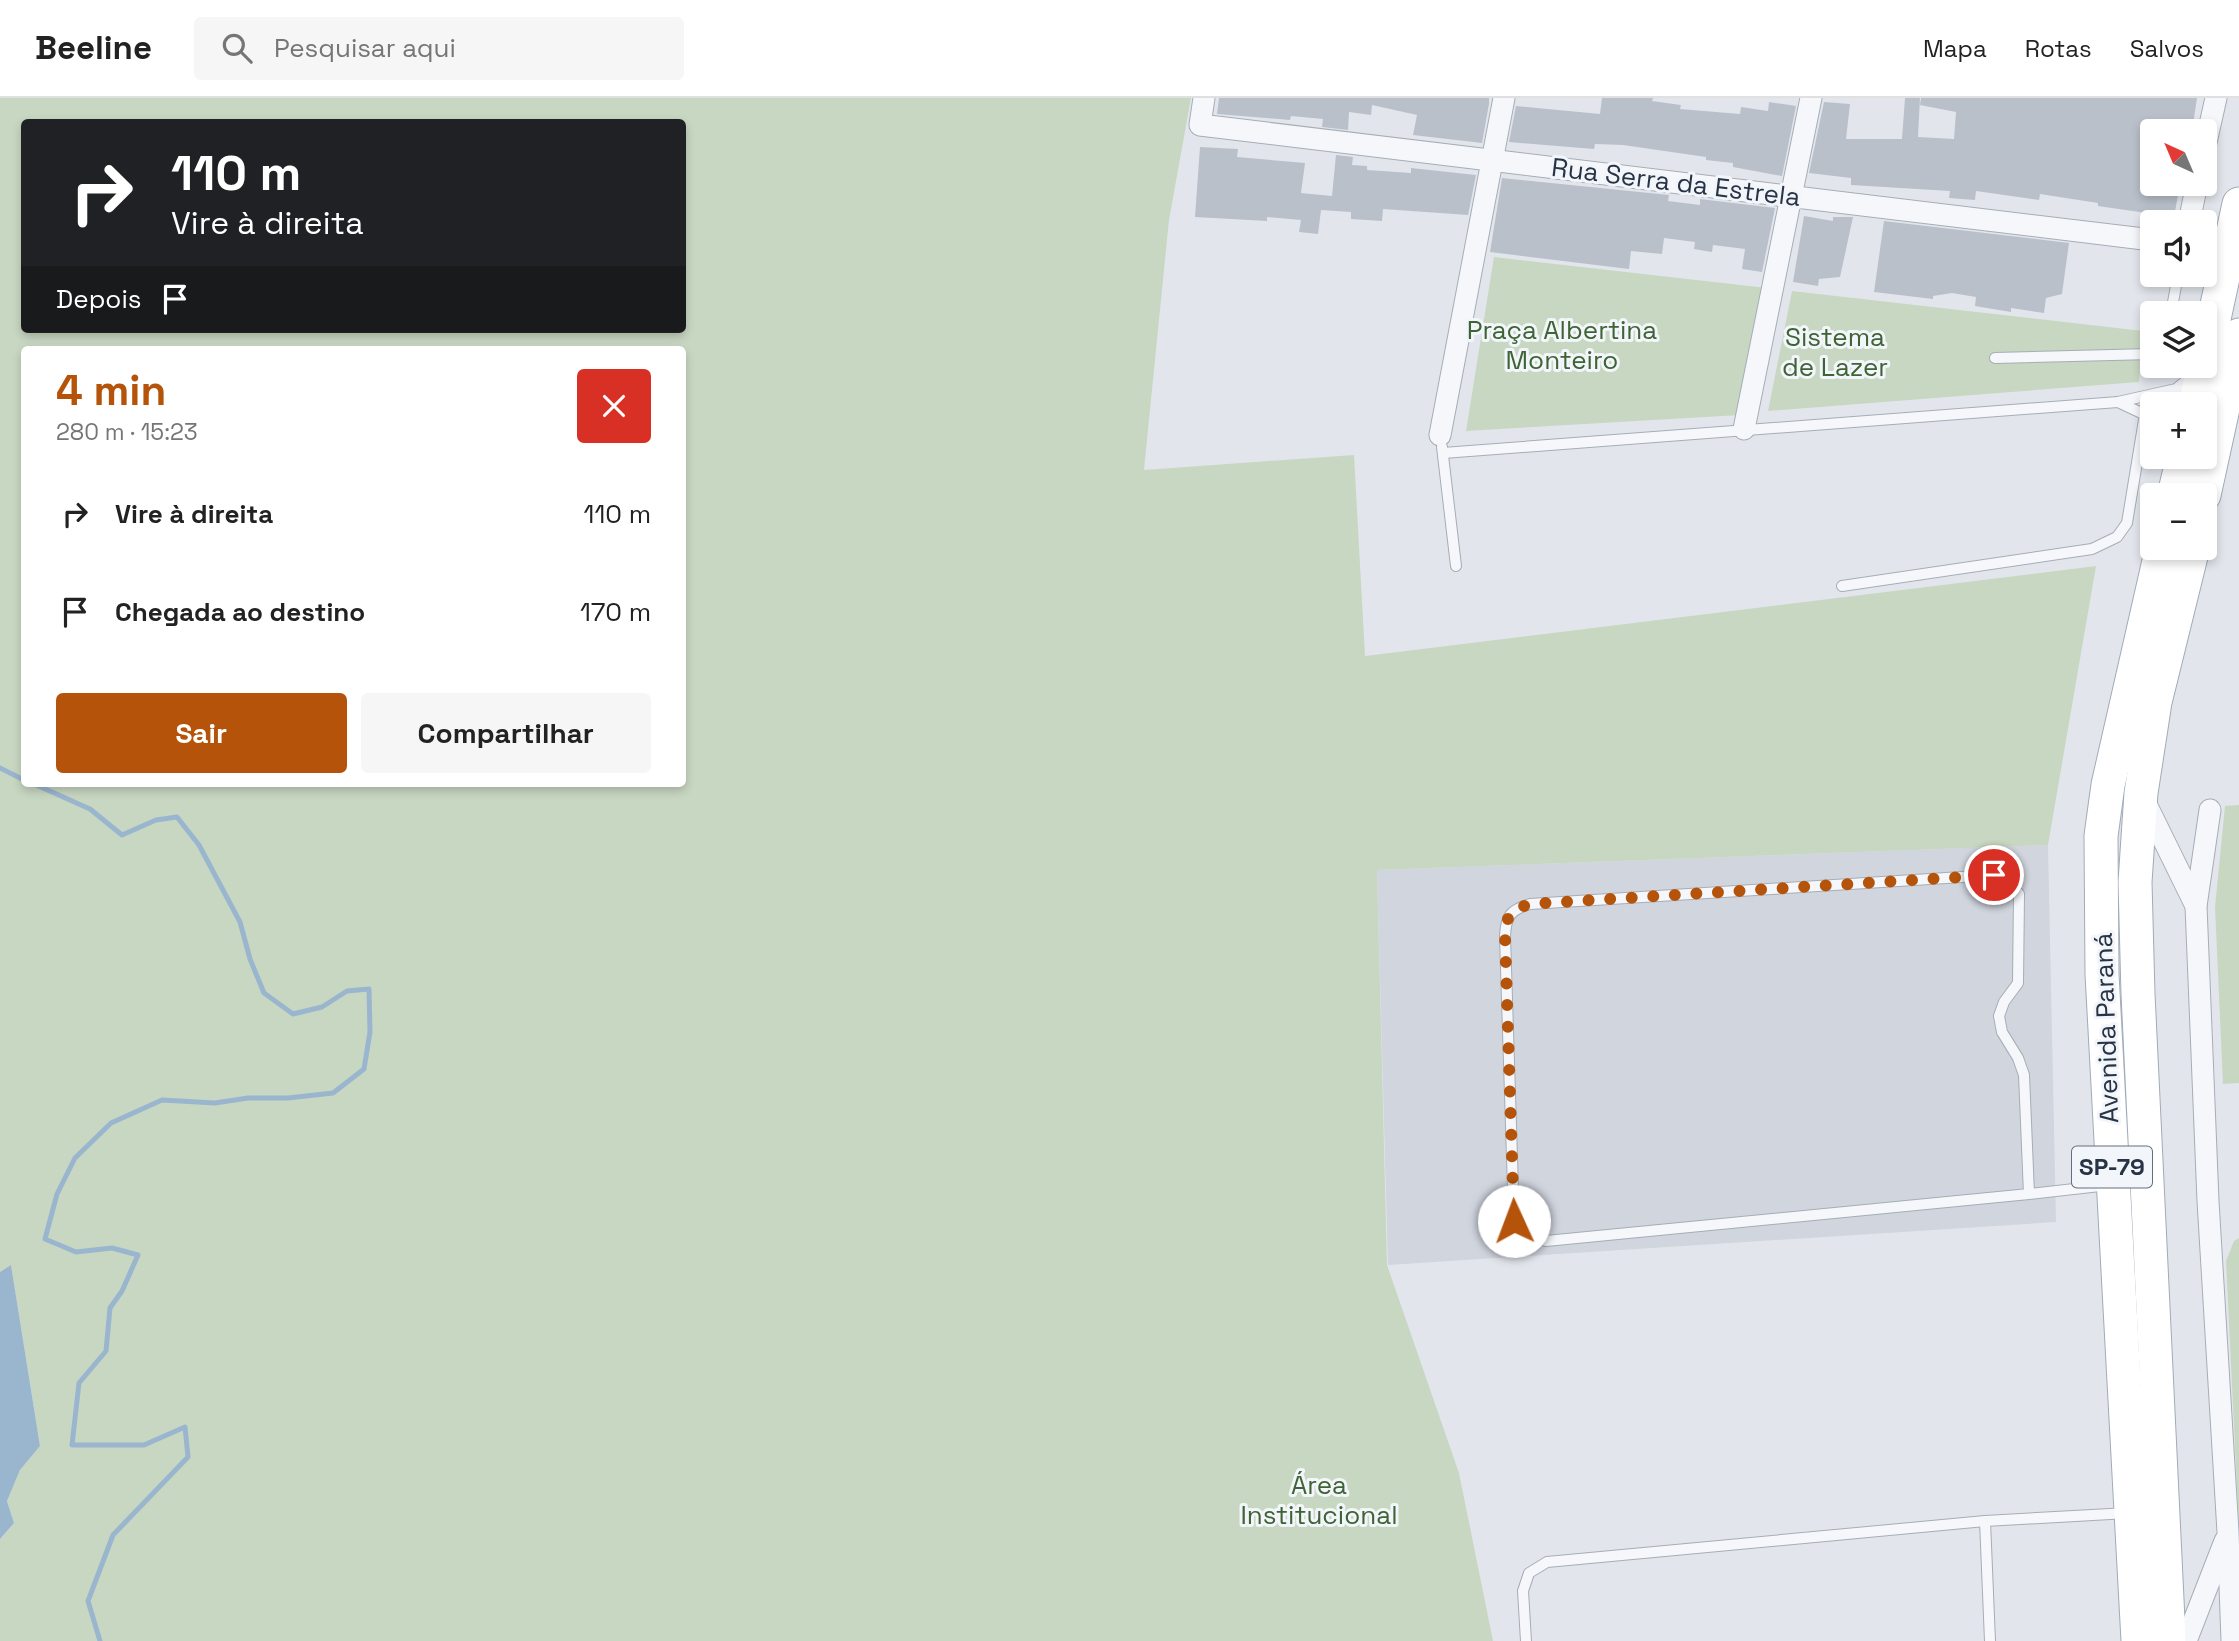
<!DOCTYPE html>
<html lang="pt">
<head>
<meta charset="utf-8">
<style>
	:root { --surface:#fff; --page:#f6f6f6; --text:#222; --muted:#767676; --line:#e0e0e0; --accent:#b45309 }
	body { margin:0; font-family:"Space Grotesk",sans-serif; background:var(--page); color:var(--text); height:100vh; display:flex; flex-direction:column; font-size:26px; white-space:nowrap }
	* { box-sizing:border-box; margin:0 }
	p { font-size:23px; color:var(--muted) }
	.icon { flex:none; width:38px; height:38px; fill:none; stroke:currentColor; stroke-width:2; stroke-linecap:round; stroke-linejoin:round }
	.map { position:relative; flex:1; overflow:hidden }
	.side { position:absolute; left:21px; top:248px; width:665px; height:441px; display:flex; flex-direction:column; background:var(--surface); border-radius:7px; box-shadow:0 4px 10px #0003 }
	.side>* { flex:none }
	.hud { position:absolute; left:21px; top:21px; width:665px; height:214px; border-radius:7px; box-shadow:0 4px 10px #0003; background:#202124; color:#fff; overflow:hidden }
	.needle { width:46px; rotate:316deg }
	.controls { position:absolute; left:2140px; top:21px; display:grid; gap:14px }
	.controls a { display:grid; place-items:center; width:77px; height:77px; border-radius:7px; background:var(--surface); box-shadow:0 4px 10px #0003; font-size:35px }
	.pin { position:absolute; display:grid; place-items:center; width:60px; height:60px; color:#fff; margin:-30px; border:4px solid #fff; border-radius:50%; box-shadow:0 2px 7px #0007 }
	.me { position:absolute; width:77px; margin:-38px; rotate:358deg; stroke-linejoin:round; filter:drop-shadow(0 0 5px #0008) }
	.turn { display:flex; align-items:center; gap:24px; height:147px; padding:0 35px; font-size:32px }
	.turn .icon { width:91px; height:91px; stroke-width:2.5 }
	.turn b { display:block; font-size:49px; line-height:60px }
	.then { display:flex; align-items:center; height:66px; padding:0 35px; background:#0003; gap:14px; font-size:26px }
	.round { display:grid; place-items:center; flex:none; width:74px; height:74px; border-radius:7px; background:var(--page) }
	.summary { display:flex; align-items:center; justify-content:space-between; height:119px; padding:0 35px }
	h1 { font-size:42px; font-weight:700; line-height:52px; color:var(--accent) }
	.cta { display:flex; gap:14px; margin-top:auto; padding:14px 35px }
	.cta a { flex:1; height:80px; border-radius:7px; background:var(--accent); color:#fff; font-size:28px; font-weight:700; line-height:80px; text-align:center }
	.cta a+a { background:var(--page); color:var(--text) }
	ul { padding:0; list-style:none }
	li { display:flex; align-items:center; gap:21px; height:98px; padding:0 35px }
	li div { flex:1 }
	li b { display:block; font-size:26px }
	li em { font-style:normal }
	header { display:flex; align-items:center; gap:42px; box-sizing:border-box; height:98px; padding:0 35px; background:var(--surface); border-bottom:2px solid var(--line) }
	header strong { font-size:33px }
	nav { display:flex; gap:38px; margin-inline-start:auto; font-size:24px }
	.search { width:490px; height:63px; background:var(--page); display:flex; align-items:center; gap:18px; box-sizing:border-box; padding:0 24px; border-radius:7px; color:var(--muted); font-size:26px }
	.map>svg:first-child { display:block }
</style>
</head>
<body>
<header>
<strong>Beeline</strong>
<div class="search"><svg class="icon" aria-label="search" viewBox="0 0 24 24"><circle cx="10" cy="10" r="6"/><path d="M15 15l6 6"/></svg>Pesquisar aqui</div>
<nav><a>Mapa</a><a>Rotas</a><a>Salvos</a></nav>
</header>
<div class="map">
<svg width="2239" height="1543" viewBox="0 0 2239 1543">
	<rect width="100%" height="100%" fill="#e2e6ec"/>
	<!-- built -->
	<path fill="#d0d5de" d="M 2048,747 L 2056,1124 L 1388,1167 L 1377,772 Z"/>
	<!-- green -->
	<g fill="#c8d7c2" fill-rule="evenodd">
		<path d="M 0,0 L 1191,0 L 1169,122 L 1144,372 L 1354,357 L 1365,558 L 2096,468 L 2048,747 L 1377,772 L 1387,1167 L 1459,1375 L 1493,1543 L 0,1543 L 0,1441 L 14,1425 L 7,1403 L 20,1372 L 40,1348 L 11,1167 L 0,1174 ZM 24,24 L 682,24 L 682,231 L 24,231 ZM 24,252 L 682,252 L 682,686 L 24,686 Z"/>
		<path d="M 1494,159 L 1767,190 L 1740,317 L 1466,333 Z"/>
		<path d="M 1792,193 L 2143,233 L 2139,284 L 1768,313 Z"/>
		<path d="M 2239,707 L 2239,985 L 2223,986 L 2215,809 L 2225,708 Z"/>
		<path d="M 2239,1140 L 2239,1431 L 2226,1163 L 2234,1143 Z"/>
	</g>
	<!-- water -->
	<path fill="#9ab6cf" d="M 11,1167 L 40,1348 L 20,1372 L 7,1403 L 14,1425 L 0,1441 L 0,1174 Z"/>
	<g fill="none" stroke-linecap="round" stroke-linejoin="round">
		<!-- stream -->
		<g stroke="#9ab6cf" stroke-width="5">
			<path d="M 0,670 L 24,682"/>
			<path d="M 34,686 L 90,711 L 122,737 L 156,722 L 177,719 L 199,747 L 240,824 L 250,861 L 264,895 L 293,916 L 322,909 L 347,893 L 369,891 L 370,934 L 364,971 L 333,995 L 288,1000 L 248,1000 L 215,1005 L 162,1002 L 111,1025 L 75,1060 L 57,1096 L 45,1141 L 76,1154 L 112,1150 L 138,1157 L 122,1193 L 110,1210 L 106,1253 L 79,1285 L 72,1347 L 144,1347 L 185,1329 L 188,1359 L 113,1437 L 88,1503 L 100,1543"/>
		</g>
	</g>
	<!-- building -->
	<g fill="#b9c0ca">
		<path d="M 1219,0 L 1489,0 L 1489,6 L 1482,45 L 1413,37 L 1417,17 L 1372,7 L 1371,17 L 1349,14 L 1348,32 L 1322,29 L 1323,21 L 1291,18 L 1290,22 L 1217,16 Z"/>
		<path d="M 1602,0 L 1653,0 L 1652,3 L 1681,7 L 1680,11 L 1740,16 L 1741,9 L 1768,13 L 1769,4 L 1796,8 L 1782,78 L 1733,69 L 1733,65 L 1706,62 L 1706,59 L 1623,47 L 1595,46 L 1594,51 L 1509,44 L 1516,8 L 1600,16 Z"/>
		<path d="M 1905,0 L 1920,0 L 1918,39 L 1954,41 L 1956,14 L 1920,7 L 1921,0 L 2197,0 L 2192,33 L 2152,33 L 2152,86 L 2180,86 L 2174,119 L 2098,108 L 2098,105 L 2040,96 L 2039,102 L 1976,93 L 1975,102 L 1949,100 L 1950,93 L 1851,87 L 1851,80 L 1809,75 L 1824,4 L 1850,6 L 1846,41 L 1902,41 Z"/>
		<path d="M 1200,49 L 1238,51 L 1237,59 L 1305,65 L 1301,95 L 1332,98 L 1336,57 L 1353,59 L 1352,67 L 1367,68 L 1367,72 L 1411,75 L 1411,70 L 1476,77 L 1468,117 L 1383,111 L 1382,123 L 1351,121 L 1351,114 L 1321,112 L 1318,136 L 1299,134 L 1301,122 L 1267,119 L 1267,123 L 1195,119 Z"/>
		<path d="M 1502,80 L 1669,97 L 1668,103 L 1700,107 L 1700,101 L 1775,110 L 1762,174 L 1742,171 L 1745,151 L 1713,147 L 1712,154 L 1694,151 L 1695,144 L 1664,140 L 1662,156 L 1631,153 L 1629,171 L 1490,154 Z"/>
		<path d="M 1804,118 L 1833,123 L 1833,119 L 1853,119 L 1840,179 L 1819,181 L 1818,188 L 1793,184 Z"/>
		<path d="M 1884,123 L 2069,145 L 2062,196 L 2046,200 L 2044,215 L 2011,210 L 2011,214 L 1975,208 L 1976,199 L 1952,195 L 1933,198 L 1933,201 L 1874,194 Z"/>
	</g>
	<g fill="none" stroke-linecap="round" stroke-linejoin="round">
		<!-- lane casing -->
		<g stroke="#a6adb7" stroke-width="12">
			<g id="lane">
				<path d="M 2171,215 L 2178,177"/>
				<path d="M 1995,260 L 2152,256"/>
				<path d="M 2118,304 L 2152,320"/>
				<path d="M 1442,349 L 1456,468"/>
				<path d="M 1443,355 L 2118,304 L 2176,291 L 2192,278"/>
				<path d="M 1842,488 L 2092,451 L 2117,439 L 2127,425 L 2145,316"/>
				<path d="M 2029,1096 L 2024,977 L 2018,960 L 2002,934 L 1999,918 L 2004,904 L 2018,885 L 2019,796 L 2008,783 L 1994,777 L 1530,806 C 1510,812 1506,818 1505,838 L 1514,1123 L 1522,1137 L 1546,1143 L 2029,1096 L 2109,1087"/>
				<path d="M 1985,1423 L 1990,1543"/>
				<path d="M 1526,1543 L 1523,1493 L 1529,1475 L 1547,1464 L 1985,1423 L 2128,1415"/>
			</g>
		</g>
		<!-- street casing -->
		<g stroke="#a6adb7" stroke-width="23">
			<g id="street">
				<path d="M 1204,0 L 1200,27 L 2152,142"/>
				<path d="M 2205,49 L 2216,0"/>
				<path d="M 2189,124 L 2197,86"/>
				<path d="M 1744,331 L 1811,0"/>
				<path d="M 1440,337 L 1504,0"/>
				<path d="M 2143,700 L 2196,808"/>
				<path d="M 2210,712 L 2196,808 L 2208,1103 L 2228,1434 L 2232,1543"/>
				<path d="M 2186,1543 L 2225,1443"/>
			</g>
		</g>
		<!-- primary casing -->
		<g stroke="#a0abb9" stroke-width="35">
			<g id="primary">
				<path d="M 2205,262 L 2239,106"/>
				<path d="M 2195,306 L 2204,268"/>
				<path d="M 2174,397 L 2183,359"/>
				<path d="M 2204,397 L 2239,237"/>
				<path d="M 2138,1543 L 2102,876 L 2101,738 L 2108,687 L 2162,450"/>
				<path d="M 2169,1543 L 2138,896 L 2135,784 L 2141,695 L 2155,604 L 2193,450"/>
			</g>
		</g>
		<!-- lane -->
		<use href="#lane" stroke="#f6f7fa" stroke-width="10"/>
		<!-- street -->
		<use href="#street" stroke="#f6f7fa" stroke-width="21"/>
		<!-- primary -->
		<use href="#primary" stroke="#fff" stroke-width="33"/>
	</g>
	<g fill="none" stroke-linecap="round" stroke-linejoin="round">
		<!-- route -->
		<path stroke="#b45309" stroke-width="12" stroke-dasharray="0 21.6" d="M 1514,1123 L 1505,838 C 1506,818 1510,812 1530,806 L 1994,777"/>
	</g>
	<g text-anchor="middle" stroke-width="6" stroke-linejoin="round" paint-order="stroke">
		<!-- shield labels -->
		<rect fill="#f2f5f9" stroke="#656e7c" stroke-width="2" x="2072" y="1048.5" width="80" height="41" rx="5"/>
		<g font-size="24" font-weight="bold" fill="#283446">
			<text x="2112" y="1077">SP-79</text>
		</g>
		<!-- street labels -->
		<g font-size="26" fill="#283446" stroke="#f2f5f9">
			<text transform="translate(1676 84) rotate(7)" y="9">Rua Serra da Estrela</text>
			<text transform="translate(2106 930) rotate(-92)" y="9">Avenida Paraná</text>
		</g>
		<!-- park labels -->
		<g font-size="26" fill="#3e6334" stroke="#f2f5f9">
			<text x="1562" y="241">Praça Albertina<tspan x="1562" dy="30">Monteiro</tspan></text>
			<text x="1835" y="248">Sistema<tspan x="1835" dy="30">de Lazer</tspan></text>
			<text x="1319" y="1396">Área<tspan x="1319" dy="30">Institucional</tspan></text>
		</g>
	</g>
</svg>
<div class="controls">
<a><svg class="needle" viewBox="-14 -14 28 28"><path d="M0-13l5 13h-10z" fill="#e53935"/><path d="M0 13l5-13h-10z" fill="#767676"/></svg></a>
<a><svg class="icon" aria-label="sound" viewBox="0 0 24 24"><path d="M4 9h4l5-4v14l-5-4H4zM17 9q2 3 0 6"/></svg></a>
<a><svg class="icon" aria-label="layers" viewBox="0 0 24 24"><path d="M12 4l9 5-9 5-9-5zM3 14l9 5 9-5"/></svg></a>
<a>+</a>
<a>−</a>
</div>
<div class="pin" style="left:1994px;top:777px;background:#d93025"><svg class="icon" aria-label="arrive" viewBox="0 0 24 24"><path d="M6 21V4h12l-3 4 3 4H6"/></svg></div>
<svg class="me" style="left:1514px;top:1123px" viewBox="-20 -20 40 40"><circle r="19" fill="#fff"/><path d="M0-13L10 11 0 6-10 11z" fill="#b45309"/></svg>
<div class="hud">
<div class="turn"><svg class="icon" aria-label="right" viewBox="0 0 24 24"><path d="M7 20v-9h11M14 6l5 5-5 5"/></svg><div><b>110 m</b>Vire à direita</div></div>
<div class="then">Depois<svg class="icon" aria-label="arrive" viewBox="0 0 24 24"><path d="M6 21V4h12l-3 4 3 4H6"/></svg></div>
</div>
<section class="side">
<div class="summary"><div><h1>4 min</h1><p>280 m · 15:23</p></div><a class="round" style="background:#d93025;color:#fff"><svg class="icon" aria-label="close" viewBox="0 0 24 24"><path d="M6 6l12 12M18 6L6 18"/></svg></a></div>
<ul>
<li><svg class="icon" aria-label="right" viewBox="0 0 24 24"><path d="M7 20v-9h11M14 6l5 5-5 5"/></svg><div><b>Vire à direita</b></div><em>110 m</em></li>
<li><svg class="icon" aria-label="arrive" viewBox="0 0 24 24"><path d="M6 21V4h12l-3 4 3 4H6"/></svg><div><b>Chegada ao destino</b></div><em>170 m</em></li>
</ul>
<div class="cta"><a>Sair</a><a>Compartilhar</a></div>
</section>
</div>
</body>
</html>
